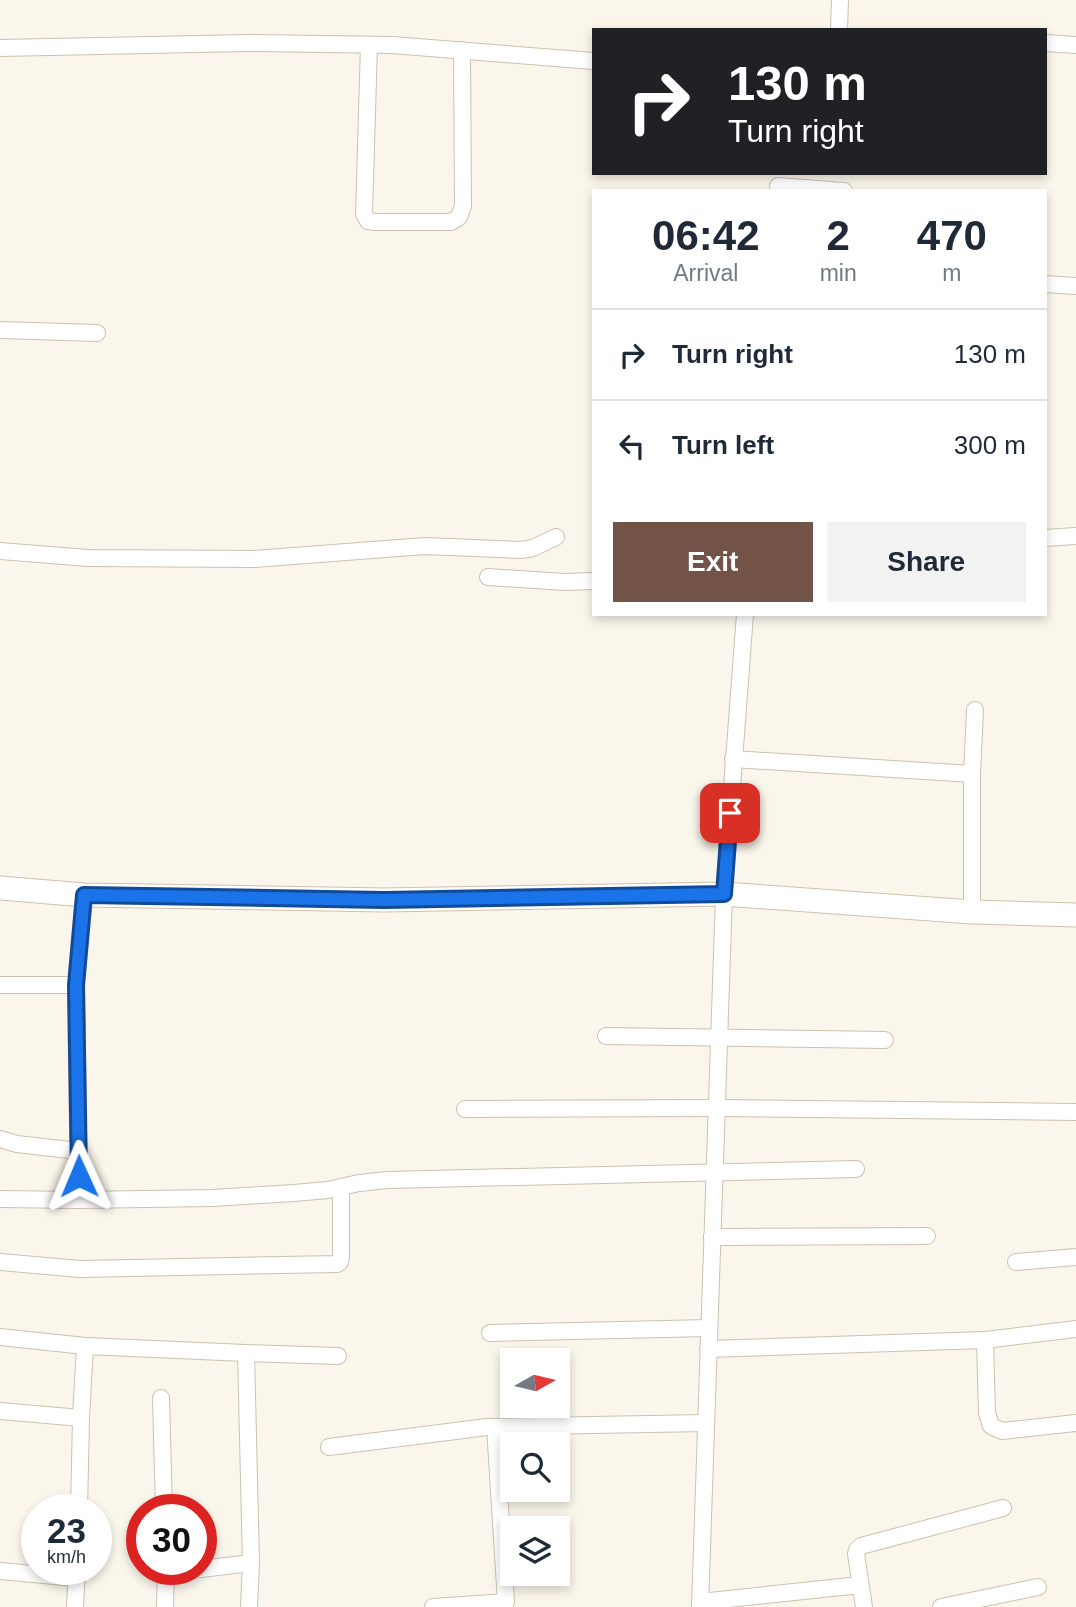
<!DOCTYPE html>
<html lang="en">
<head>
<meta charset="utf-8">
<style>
	:root { --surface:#fff; --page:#f2f2f3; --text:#1f2937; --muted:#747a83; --line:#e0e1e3; --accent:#735248 }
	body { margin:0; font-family:Helvetica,sans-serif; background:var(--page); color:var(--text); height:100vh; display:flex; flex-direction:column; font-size:26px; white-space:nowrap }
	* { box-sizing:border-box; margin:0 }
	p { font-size:23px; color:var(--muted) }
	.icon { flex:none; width:38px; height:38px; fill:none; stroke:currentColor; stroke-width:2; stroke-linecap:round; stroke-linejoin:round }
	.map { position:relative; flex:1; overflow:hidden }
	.details { position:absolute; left:592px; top:189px; width:455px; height:427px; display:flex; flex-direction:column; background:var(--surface); border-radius:0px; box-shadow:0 4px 10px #0003 }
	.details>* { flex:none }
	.guide { position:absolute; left:592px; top:28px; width:455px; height:147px; border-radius:0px; box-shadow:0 4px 10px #0003; background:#202124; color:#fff; overflow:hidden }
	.needle { width:46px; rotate:82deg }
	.tools { position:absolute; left:500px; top:1348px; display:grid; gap:14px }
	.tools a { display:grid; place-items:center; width:70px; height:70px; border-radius:0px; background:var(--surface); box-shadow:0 4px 10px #0003; font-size:35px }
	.speed { position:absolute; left:21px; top:1494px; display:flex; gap:14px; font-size:35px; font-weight:700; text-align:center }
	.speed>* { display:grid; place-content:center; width:91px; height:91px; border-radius:50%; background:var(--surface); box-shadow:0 4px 10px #0003; line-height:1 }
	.speed small { font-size:18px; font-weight:400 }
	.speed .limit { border:10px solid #d22; background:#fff; color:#111 }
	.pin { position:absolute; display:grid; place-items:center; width:60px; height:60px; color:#fff; margin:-30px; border-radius:14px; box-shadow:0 4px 10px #0006 }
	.me { position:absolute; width:77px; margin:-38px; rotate:359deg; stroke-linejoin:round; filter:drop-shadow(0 0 5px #0008) }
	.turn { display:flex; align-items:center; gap:24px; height:147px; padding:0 21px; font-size:32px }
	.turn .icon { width:91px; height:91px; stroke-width:2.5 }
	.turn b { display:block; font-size:49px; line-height:60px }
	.eta { display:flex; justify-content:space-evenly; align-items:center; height:119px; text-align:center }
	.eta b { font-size:42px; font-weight:600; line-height:49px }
	.cta { display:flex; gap:14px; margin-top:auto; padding:14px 21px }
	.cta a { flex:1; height:80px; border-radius:0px; background:var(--accent); color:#fff; font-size:28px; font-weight:600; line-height:80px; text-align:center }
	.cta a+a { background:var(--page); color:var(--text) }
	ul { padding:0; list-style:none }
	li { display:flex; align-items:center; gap:21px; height:91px; padding:0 21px; border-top:2px solid var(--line) }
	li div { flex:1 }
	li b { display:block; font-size:26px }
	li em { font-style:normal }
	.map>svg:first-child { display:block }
</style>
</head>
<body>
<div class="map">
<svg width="1076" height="1607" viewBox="0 0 1076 1607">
	<rect width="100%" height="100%" fill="#fbf6eb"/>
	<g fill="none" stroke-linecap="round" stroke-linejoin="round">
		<!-- street casing -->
		<g stroke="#cdc0b1" stroke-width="18">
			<g id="street">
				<path d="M 839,30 L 840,0"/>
				<path d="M 1045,43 L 1076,45"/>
				<path d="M 369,45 L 364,214 L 368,221 L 375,222 L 451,222 L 459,217 L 463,206 L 462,50"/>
				<path d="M 0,48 L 248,43 L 392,45 L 593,61"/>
				<path d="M 778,186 L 844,191"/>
				<path d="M 1045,284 L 1076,286"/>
				<path d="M 0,330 L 97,333"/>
				<path d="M 1045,538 L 1076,536"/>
				<path d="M 0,551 L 88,558 L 254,559 L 425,546 L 521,550 L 533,548 L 556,537"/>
				<path d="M 488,577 L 565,582 L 593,581"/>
				<path d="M 733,759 L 972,774"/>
				<path d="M 84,895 L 76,985 L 79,1200 L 213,1198 L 294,1193 L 328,1190 L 359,1183 L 387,1180 L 856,1169"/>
				<path d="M 972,912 L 972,774 L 975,710"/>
				<path d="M 0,985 L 76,985"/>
				<path d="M 606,1036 L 885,1040"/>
				<path d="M 465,1109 L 717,1108 L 1076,1112"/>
				<path d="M 0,1139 L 17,1144 L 78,1151"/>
				<path d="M 0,1199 L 79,1200"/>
				<path d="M 712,1237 L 927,1236"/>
				<path d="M 0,1262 L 80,1269 L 337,1264 L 340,1262 L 341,1256 L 341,1187"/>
				<path d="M 1016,1262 L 1076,1257"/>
				<path d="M 490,1333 L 709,1328"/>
				<path d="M 0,1337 L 85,1346"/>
				<path d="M 985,1340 L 987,1413 L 991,1426 L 1002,1431 L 1076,1423"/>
				<path d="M 708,1349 L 985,1340 L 1076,1329"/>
				<path d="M 246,1353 L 338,1356"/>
				<path d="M 161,1398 L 164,1510"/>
				<path d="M 0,1411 L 81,1418"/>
				<path d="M 329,1447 L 487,1427 L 706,1423"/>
				<path d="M 79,1510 L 81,1418 L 85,1346 L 246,1353 L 251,1563 L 249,1607"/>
				<path d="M 201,1569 L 251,1563"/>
				<path d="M 0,1571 L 76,1578"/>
				<path d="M 166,1572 L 191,1570"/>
				<path d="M 700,1602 L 860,1585"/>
				<path d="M 75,1607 L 77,1570"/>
				<path d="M 165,1607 L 166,1570"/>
				<path d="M 433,1607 L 506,1602 L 495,1427"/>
				<path d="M 700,1607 L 724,894 L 745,614"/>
				<path d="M 864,1607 L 856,1554 L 857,1550 L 861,1546 L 1003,1508"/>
				<path d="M 941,1607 L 1038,1587"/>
			</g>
		</g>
		<!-- secondary casing -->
		<g stroke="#cfc0af" stroke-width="25">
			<path id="secondary" d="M 0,888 L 84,895 L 385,900 L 724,894 L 972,912 L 1076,915"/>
		</g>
		<!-- street -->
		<use href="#street" stroke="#fff" stroke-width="16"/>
		<!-- secondary -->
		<use href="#secondary" stroke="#fff" stroke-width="23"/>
	</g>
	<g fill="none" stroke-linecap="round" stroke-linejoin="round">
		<!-- route casing -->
		<g stroke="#114b97" stroke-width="18">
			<path id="route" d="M 79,1176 L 76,985 L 84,895 L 384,900 L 724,894 L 730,813"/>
		</g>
		<!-- route -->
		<use href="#route" stroke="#1a73e8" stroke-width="12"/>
	</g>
</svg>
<div class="tools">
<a><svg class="needle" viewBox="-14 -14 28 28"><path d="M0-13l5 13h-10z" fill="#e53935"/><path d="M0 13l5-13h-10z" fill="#747a83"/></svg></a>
<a><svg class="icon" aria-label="search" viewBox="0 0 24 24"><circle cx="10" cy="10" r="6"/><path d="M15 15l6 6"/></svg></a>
<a><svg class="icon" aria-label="layers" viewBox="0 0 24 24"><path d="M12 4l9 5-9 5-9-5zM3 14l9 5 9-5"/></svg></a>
</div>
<div class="speed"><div>23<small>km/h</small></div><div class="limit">30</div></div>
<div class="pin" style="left:730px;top:813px;background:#d93025"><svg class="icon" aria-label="arrive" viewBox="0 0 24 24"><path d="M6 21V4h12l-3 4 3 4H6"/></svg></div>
<svg class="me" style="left:79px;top:1176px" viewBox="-20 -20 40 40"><path d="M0-17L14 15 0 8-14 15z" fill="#1a73e8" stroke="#fff" stroke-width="4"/></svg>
<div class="guide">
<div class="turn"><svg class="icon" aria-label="right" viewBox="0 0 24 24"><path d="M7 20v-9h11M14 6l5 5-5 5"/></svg><div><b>130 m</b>Turn right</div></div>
</div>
<section class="details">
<div class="eta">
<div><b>06:42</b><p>Arrival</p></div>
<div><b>2</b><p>min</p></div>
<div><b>470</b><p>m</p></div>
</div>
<ul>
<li><svg class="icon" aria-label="right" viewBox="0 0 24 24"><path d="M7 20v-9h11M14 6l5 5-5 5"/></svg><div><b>Turn right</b></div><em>130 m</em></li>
<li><svg class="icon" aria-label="left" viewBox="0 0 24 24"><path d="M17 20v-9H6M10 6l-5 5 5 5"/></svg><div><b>Turn left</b></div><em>300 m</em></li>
</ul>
<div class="cta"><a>Exit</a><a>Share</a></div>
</section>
</div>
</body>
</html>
